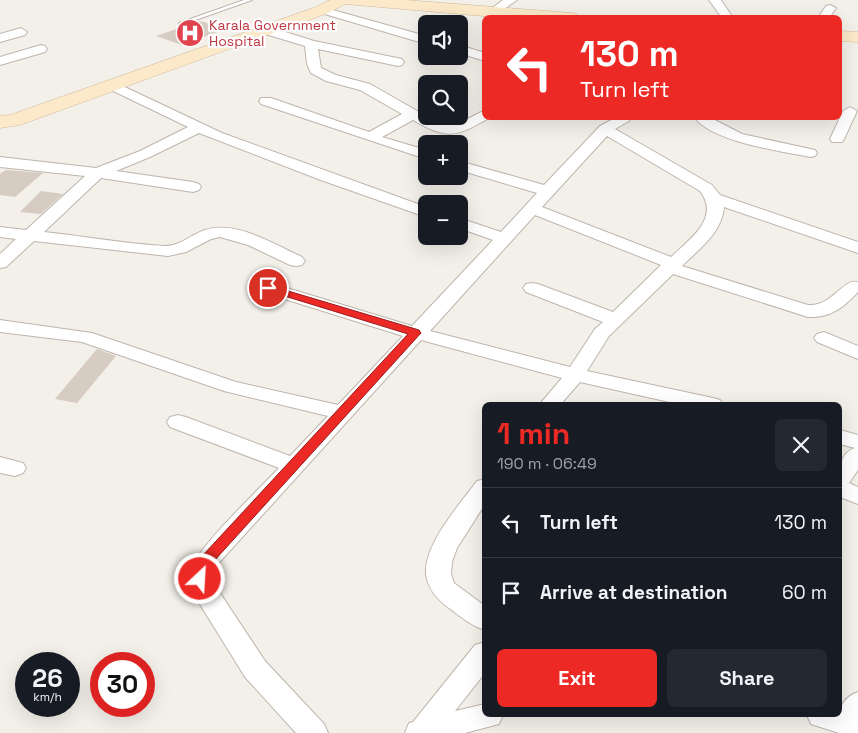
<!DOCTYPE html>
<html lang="en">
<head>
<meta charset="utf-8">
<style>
	:root { --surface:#171b24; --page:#242831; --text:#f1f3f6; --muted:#9ea1a6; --line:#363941; --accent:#ed2926 }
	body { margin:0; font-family:"Space Grotesk",sans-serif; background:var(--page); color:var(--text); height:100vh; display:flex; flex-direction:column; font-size:19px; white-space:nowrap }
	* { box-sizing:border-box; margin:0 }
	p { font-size:16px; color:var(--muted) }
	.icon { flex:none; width:28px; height:28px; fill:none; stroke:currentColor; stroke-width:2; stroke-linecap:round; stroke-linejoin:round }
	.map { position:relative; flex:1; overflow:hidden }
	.details { position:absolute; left:482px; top:402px; width:360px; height:315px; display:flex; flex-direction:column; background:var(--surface); border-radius:8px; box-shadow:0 5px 20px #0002 }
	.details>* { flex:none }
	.banner { position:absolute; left:482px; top:15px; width:360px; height:105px; border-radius:8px; box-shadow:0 5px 20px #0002; background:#ed2926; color:#fff; overflow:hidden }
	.fabs { position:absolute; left:418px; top:15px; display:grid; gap:10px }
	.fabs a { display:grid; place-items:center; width:50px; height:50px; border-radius:8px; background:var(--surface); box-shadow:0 5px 20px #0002; font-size:25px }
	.speed { position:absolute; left:15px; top:652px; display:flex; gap:10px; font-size:25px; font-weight:700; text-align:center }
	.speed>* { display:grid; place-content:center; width:65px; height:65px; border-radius:50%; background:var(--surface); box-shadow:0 5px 20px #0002; line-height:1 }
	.speed small { font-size:12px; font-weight:400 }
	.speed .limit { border:8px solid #d22; background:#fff; color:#111 }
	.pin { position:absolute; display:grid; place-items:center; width:42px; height:42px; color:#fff; margin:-21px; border:2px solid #fff; border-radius:50%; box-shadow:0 1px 5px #0007 }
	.me { position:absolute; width:55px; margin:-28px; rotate:25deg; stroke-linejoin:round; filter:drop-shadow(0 0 4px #0008) }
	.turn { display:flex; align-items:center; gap:18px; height:105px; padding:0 15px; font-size:22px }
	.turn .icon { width:65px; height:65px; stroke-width:2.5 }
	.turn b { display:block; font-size:35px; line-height:42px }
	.round { display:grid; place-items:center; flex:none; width:52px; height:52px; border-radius:8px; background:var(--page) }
	.head { display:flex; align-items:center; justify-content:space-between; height:85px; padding:0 15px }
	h1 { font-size:30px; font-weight:800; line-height:38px; color:var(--accent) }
	.action { display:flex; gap:10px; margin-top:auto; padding:10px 15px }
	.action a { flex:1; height:58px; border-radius:8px; background:var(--accent); color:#fff; font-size:20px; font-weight:800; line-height:58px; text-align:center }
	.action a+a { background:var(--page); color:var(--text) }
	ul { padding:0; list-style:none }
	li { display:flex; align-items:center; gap:15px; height:70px; padding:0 15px; border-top:1px solid var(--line) }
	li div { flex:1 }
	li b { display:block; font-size:19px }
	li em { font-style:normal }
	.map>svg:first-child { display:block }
</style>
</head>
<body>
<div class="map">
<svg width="858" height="733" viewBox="0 0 858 733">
	<rect width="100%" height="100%" fill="#f3efe9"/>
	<!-- building -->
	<g fill="#d7ccc2">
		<path d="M 200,21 L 226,29 L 182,45 L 156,36 Z"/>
		<path d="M 6,170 L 43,173 L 15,197 L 0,195 L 0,174 Z"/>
		<path d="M 41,191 L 63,194 L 41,214 L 20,212 Z"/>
		<path d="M 97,349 L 116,356 L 77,403 L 55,399 Z"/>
	</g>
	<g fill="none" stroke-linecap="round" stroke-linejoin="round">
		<!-- lane casing -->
		<g stroke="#beb5ac" stroke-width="2">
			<path id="lane" d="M 244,0 L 252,0 L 184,24 L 179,23 Z"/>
		</g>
		<!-- street casing -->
		<g stroke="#beb5ac" stroke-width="2">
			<g id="street">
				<path d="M 503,0 L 517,0 L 497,14 L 489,14 L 487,12 Z"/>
				<path d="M 709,0 L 721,0 L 733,18 L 722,18 Z"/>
				<path d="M 830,5 L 836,8 L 829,18 L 818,18 L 826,6 Z"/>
				<path d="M 322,7 L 426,36 L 426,44 L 318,12 L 316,10 L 318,8 Z"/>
				<path d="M 266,26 L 314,41 L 402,59 L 404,62 L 402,65 L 398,66 L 318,49 L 321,68 L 336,75 L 370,84 L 440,124 L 456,125 L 485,110 L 485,118 L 489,118 C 456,137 447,140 413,120 L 382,137 L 426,150 L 426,159 L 261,104 L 259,101 L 261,98 L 271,98 L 369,132 L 402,114 L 360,90 L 326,81 L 311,73 L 307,64 L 305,46 L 262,33 L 260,30 L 262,27 Z"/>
				<path d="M 21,28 L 27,32 L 25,35 L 0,42 L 0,34 Z"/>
				<path d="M 41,45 L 45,46 L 47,49 L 45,52 L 0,65 L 0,57 Z"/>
				<path d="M 459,45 L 485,53 L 485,61 L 459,53 Z"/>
				<path d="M 112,81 L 222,133 L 426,207 L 426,217 L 318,179 L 199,133 L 150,157 L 116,171 L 193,182 L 199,184 L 201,187 L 199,190 L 193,192 L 101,178 L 44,232 C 84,236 125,244 166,246 C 180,246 192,234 205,230 C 236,220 274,244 302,257 L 305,261 L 302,265 L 296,266 L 290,265 L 248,245 L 220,237 L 211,239 L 186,252 L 168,256 L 34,241 L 6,267 L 0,268 L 0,254 L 16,239 L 0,237 L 0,227 L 26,230 L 85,176 L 0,167 L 0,157 L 96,168 L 140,151 L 188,127 L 107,88 L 105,85 Z"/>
				<path d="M 850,107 L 857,111 L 844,139 L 842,142 L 832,142 L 830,139 L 843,111 Z"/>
				<path d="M 615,118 L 631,118 L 629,121 L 615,129 L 712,185 L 720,195 L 858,242 L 858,253 L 724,207 C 722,233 699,249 682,266 L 808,305 C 833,307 842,278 858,282 L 858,292 C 843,308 830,318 808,317 L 673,274 L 609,336 L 587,371 L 713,398 L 720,400 L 723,405 L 683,405 L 580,382 L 560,405 L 539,405 L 562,378 L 421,340 L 218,564 L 213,575 L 214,584 L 265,661 L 324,724 L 328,733 L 296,733 L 245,677 L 193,593 C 190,587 187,581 188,574 C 192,553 261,487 279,468 L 170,427 L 167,422 L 170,417 L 178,415 L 186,417 L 290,456 L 328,416 L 224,391 L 82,342 L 0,332 L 0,320 L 92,333 L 236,382 L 338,405 L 403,336 L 262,292 L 259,288 L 262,284 L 268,283 L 274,284 L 412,326 L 493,240 L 459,228 L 459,218 L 501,232 L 537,193 L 459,170 L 459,161 L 544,185 L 600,126 ZM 607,136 L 700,191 C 721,218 689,240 671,257 L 542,207 ZM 535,215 L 661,265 L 613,312 L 538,284 L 532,283 L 526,284 L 523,288 L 526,292 L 603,322 L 595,329 L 570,367 L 430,331 Z"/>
				<path d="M 695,118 L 711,118 L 742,134 L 815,150 L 817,153 L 815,156 L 810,157 C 781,151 713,142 695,118 Z"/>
				<path d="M 824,332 L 858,346 L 858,359 L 817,342 L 814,338 L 817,334 Z"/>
				<path d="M 840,430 L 858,435 L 858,470 L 849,483 L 858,487 L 858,504 L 840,497 C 840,481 835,454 855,448 L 840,444 Z"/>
				<path d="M 0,457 L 23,463 L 26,468 L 23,473 L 15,476 L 0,473 Z"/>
				<path d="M 485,479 L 485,504 L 457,548 L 452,562 L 451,574 L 454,583 L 485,606 L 485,630 C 472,626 461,617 449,608 C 438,600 428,590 426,574 C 424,544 460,504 477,481 Z"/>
				<path d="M 485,642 L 485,673 L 455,711 L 485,704 L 485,715 L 503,715 L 499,724 L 465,733 L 405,733 L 409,723 L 413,722 L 475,645 Z"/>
				<path d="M 858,692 L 858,733 L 839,733 L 811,724 L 807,715 L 840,715 C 840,704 847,696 858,692 Z"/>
			</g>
		</g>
		<!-- secondary casing -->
		<g stroke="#d0bb9a" stroke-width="1">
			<g id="secondary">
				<path d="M 330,0 L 405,0 L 572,13 L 578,15 L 580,18 L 506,18 L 345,4 L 328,13 L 20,125 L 0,128 L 0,116 L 10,115 L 316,7 Z"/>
				<path d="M 840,31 L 858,32 L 858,42 L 840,41 Z"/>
			</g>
		</g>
		<!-- lane -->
		<use href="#lane" fill="#fff" fill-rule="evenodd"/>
		<!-- street -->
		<use href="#street" fill="#fff" fill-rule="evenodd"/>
		<!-- secondary -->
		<use href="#secondary" fill="#fbe9ca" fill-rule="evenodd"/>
	</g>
	<!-- route -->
	<path fill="#ed2926" stroke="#9a1b19" d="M 268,285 L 419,330 L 421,333 L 214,561 L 207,571 L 205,582 L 200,584 L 194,582 C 189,572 198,563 204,554 L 408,334 L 265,290 L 263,288 L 265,286 Z"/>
	<!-- icons -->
	<defs>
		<g id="hospital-disc" transform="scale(1.4375)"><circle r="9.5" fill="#e0444e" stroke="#fff"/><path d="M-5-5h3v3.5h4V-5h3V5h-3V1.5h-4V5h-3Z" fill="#fff"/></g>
	</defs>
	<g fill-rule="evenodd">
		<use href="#hospital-disc" x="190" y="33"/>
	</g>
	<g text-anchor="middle" stroke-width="4.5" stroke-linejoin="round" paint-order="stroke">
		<!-- far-health labels -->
		<g font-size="14" fill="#be3a42" stroke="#fff" text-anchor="start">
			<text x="209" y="30">Karala Government<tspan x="209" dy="16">Hospital</tspan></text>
		</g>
	</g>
</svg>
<div class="fabs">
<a><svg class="icon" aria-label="sound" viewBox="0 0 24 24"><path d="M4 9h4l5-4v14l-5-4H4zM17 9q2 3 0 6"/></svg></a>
<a><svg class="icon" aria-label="search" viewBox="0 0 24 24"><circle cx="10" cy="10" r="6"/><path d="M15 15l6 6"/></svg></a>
<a>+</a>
<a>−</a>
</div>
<div class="speed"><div>26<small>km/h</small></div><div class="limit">30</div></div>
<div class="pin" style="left:268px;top:288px;background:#d93025"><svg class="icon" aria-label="arrive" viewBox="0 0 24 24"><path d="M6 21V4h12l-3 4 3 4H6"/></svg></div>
<svg class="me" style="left:200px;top:579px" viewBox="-20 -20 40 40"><circle r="17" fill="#ed2926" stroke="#fff" stroke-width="3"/><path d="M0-11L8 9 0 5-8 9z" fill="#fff"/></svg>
<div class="banner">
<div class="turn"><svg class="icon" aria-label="left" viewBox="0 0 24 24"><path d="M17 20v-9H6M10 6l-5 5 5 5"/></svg><div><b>130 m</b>Turn left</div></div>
</div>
<section class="details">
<div class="head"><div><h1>1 min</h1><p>190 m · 06:49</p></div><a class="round"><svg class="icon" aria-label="close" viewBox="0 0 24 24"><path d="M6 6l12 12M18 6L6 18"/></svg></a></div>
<ul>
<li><svg class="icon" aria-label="left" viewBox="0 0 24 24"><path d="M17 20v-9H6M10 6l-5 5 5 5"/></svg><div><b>Turn left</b></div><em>130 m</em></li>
<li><svg class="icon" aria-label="arrive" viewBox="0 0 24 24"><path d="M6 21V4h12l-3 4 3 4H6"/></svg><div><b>Arrive at destination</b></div><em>60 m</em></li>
</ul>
<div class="action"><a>Exit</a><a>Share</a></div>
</section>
</div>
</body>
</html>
